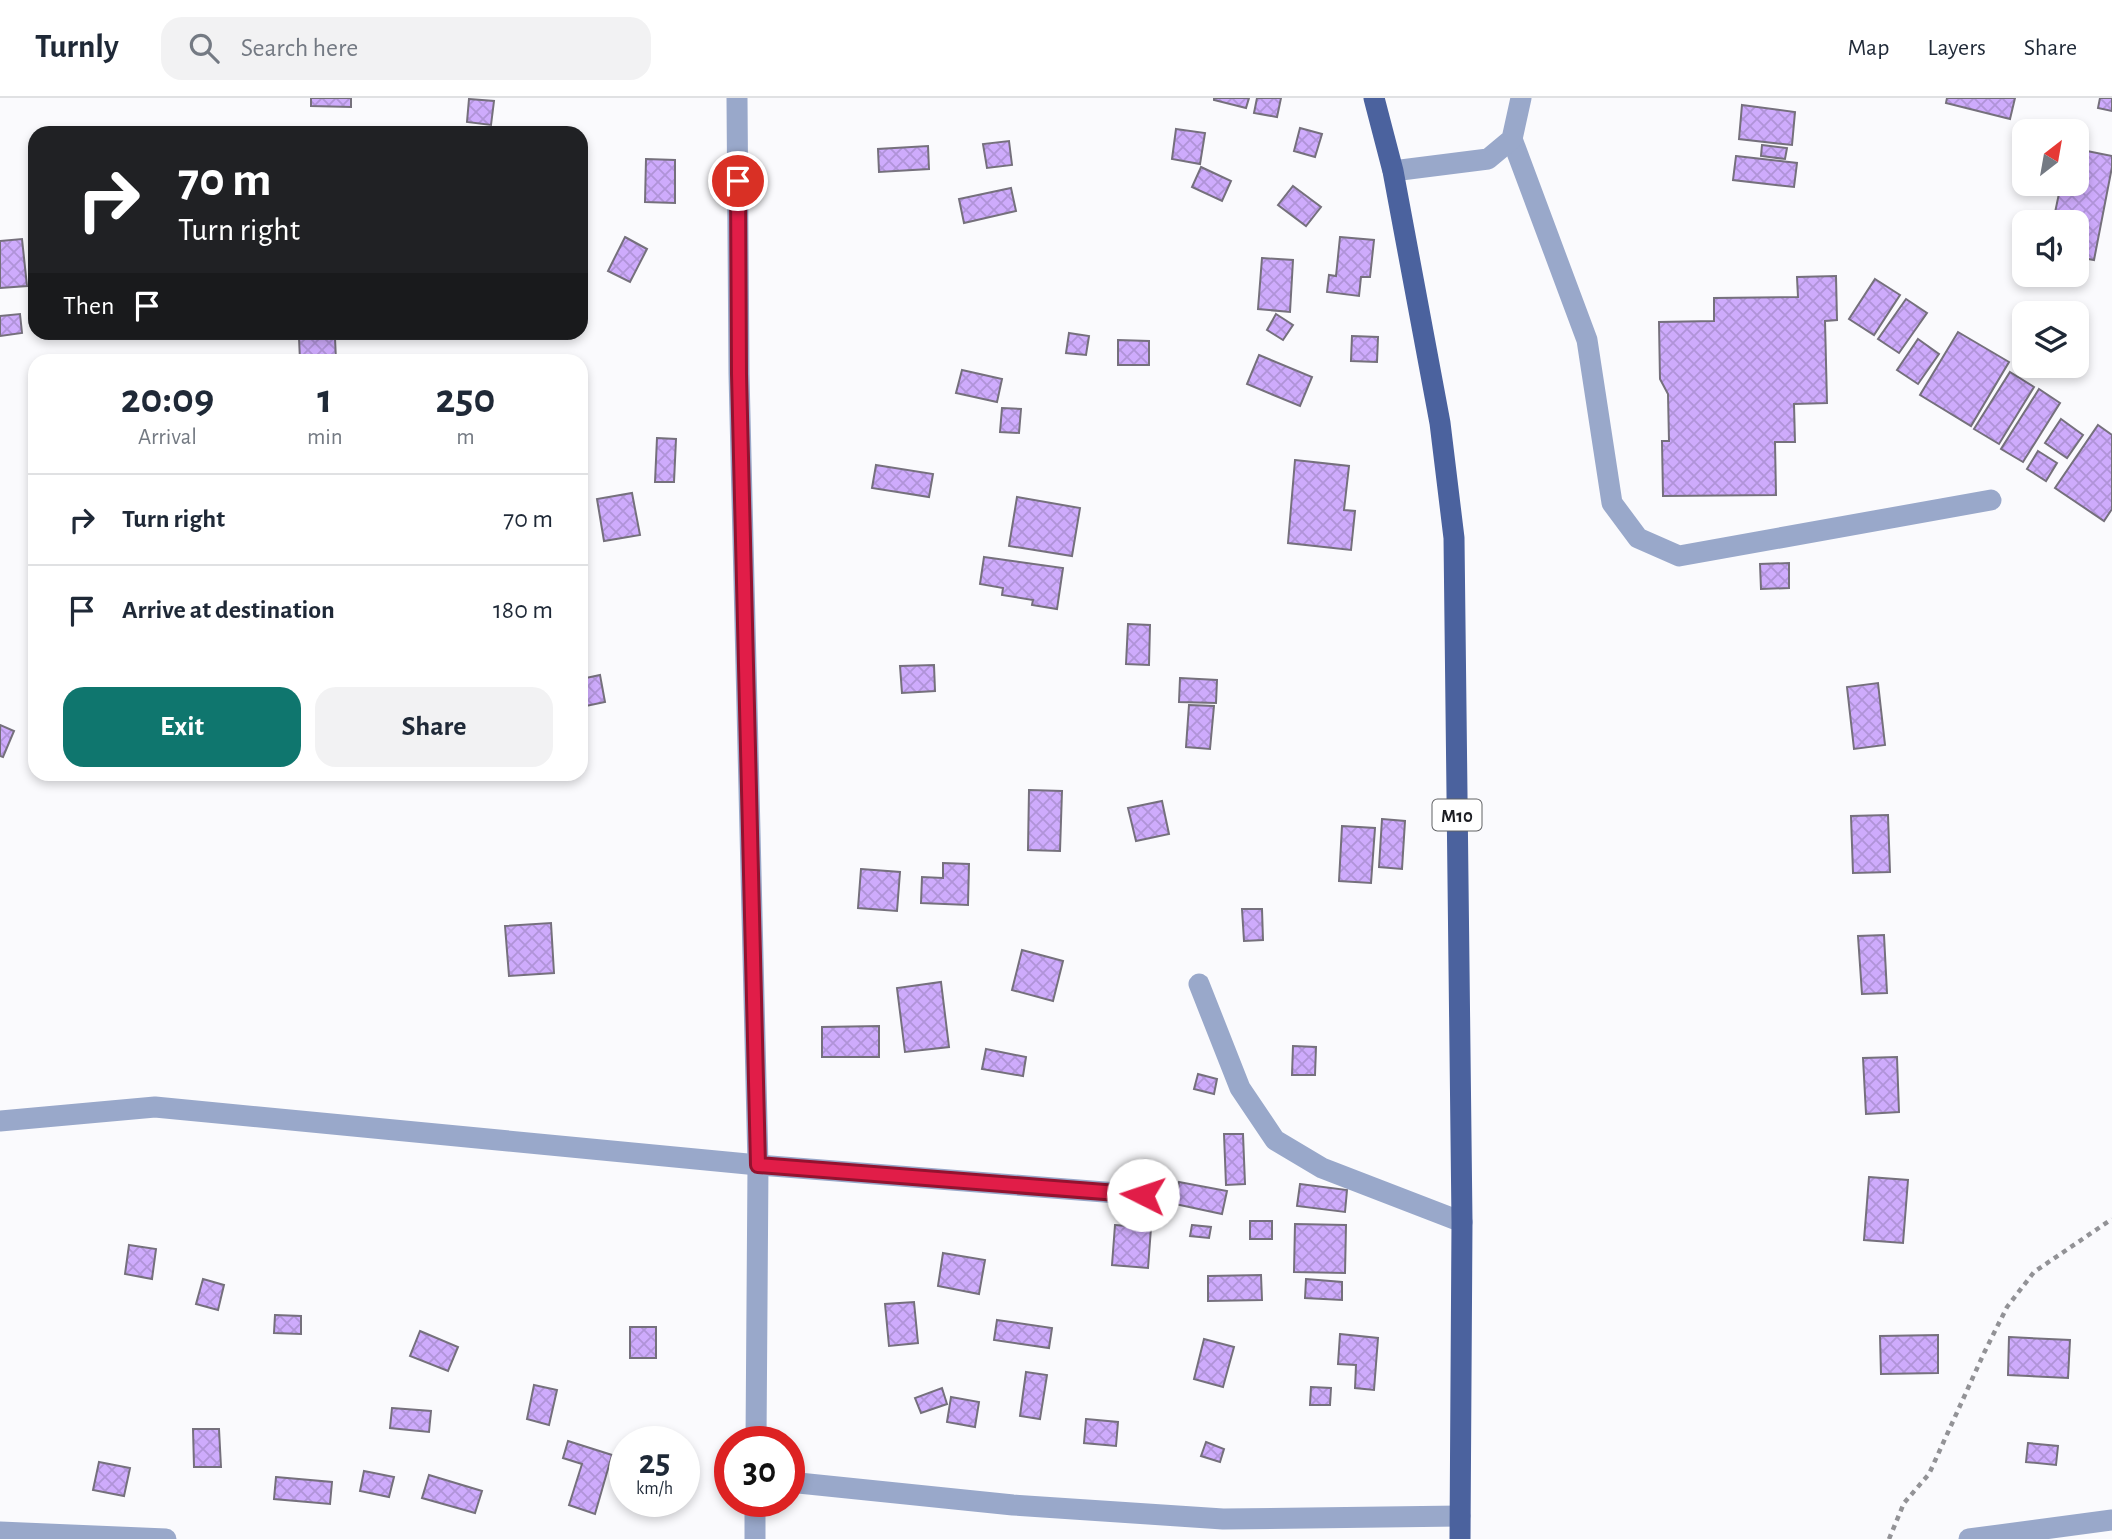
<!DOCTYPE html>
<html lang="en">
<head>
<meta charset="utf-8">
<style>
	:root { --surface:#fff; --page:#f2f2f3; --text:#1f2937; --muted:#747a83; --line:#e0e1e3; --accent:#0f766e }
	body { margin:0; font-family:"Alegreya Sans",sans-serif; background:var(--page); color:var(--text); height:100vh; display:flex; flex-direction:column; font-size:26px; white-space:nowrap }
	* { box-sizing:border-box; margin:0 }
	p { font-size:23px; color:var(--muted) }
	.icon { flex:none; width:38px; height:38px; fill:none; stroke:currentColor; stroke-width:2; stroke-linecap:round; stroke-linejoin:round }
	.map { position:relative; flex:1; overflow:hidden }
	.side { position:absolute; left:28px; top:256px; width:560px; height:427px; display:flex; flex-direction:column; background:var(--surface); border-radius:21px; box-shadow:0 4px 10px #0003 }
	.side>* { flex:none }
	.hud { position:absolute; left:28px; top:28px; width:560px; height:214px; border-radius:21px; box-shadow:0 4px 10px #0003; background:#202124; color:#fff; overflow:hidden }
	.needle { width:46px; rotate:31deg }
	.buttons { position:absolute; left:2012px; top:21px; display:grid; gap:14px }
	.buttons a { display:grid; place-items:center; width:77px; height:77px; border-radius:14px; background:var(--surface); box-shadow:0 4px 10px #0003; font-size:35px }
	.speed { position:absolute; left:609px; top:1328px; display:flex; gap:14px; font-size:35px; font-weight:700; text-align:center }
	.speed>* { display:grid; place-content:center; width:91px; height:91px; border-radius:50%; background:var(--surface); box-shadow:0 4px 10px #0003; line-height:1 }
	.speed small { font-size:18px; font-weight:400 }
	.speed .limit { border:10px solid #d22; background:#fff; color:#111 }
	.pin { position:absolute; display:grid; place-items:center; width:60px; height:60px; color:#fff; margin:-30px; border:4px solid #fff; border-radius:50%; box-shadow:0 2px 7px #0007 }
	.me { position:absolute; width:77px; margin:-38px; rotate:274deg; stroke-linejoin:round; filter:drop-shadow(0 0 5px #0008) }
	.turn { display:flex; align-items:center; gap:24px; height:147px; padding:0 35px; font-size:32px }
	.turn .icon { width:91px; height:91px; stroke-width:2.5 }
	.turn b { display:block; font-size:49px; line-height:60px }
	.then { display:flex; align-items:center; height:66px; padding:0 35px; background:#0003; gap:14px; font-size:26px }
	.eta { display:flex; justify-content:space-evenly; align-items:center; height:119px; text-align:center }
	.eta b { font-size:42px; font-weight:700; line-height:49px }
	.cta { display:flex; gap:14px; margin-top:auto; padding:14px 35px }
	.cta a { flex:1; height:80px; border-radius:21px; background:var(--accent); color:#fff; font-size:28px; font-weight:700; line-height:80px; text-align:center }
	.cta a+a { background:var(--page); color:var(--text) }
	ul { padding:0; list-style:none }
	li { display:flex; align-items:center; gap:21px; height:91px; padding:0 35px; border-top:2px solid var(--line) }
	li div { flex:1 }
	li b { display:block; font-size:26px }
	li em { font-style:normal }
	header { display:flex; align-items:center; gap:42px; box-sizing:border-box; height:98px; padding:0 35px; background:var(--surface); border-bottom:2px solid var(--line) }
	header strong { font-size:33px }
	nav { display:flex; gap:38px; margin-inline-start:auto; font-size:24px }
	.search { width:490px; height:63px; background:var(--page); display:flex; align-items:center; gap:18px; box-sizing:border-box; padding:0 24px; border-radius:21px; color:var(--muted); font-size:26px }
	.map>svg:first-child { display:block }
</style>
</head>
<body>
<header>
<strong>Turnly</strong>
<div class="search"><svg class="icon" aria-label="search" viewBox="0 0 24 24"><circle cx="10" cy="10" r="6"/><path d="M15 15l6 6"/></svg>Search here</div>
<nav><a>Map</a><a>Layers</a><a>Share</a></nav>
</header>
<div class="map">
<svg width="2112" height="1441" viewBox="0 0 2112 1441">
	<defs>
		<pattern id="building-cross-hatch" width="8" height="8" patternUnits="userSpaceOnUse" patternTransform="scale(1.75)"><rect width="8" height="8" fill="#ceabfc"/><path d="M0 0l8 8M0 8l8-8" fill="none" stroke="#b093d8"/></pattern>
	</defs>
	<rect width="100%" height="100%" fill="#fafafd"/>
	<!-- building -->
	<g fill="url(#building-cross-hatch)" stroke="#75707c" stroke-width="2">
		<path d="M 311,0 L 351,0 L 351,9 L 311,8 Z"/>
		<path d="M 1214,0 L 1249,0 L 1246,10 L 1214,2 Z"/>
		<path d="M 1257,0 L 1281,0 L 1277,19 L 1254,15 Z"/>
		<path d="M 1947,0 L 2015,0 L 2010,21 L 1946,5 Z"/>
		<path d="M 2100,0 L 2112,0 L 2112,13 L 2098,10 Z"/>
		<path d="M 469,1 L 494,3 L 491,27 L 467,24 Z"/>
		<path d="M 1742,7 L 1795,14 L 1792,47 L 1739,41 Z"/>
		<path d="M 1300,30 L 1322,36 L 1315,59 L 1294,53 Z"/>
		<path d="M 1176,31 L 1205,35 L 1200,66 L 1172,61 Z"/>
		<path d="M 1009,43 L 1012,67 L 987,70 L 983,46 Z"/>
		<path d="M 1762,47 L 1787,50 L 1785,61 L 1761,58 Z"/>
		<path d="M 928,48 L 929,71 L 879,74 L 878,51 Z"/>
		<path d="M 2077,51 L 2112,58 L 2112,69 L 2094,162 L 2077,159 L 2077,124 L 2053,124 L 2061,86 L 2077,86 Z"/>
		<path d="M 1736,58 L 1797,65 L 1794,89 L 1733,82 Z"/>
		<path d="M 646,61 L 675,62 L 675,105 L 645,104 Z"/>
		<path d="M 1201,69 L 1231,83 L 1222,103 L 1192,89 Z"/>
		<path d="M 1293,88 L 1321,109 L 1306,128 L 1278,107 Z"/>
		<path d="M 1011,90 L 1016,113 L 964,125 L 959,101 Z"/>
		<path d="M 625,139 L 647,151 L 630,184 L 608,173 Z"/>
		<path d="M 1340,139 L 1374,142 L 1370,179 L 1361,179 L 1359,198 L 1327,194 L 1329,177 L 1336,178 Z"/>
		<path d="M 22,141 L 27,188 L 0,190 L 0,143 Z"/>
		<path d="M 1262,160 L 1293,162 L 1290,214 L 1258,211 Z"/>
		<path d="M 1836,178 L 1837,222 L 1825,223 L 1827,305 L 1794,306 L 1795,344 L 1775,344 L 1776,397 L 1663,398 L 1662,343 L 1669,343 L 1668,296 L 1660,281 L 1659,224 L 1714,223 L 1714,200 L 1798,199 L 1797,179 Z"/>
		<path d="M 1875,181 L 1900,197 L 1874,237 L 1849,221 Z"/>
		<path d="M 1906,201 L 1927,215 L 1899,255 L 1878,241 Z"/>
		<path d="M 20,216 L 22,235 L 0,238 L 0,218 Z"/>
		<path d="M 1276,216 L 1293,227 L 1283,242 L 1267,232 Z"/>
		<path d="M 1958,234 L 2009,264 L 1971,328 L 1920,297 Z"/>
		<path d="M 1069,235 L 1089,238 L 1086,257 L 1066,255 Z"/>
		<path d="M 1352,238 L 1378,239 L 1377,264 L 1351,263 Z"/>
		<path d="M 299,240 L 335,240 L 336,262 L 300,262 Z"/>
		<path d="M 1918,241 L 1939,256 L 1918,286 L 1897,272 Z"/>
		<path d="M 1118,242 L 1149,243 L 1149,267 L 1118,267 Z"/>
		<path d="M 1259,257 L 1312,279 L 1300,308 L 1247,286 Z"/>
		<path d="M 962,272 L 1002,281 L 997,304 L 956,295 Z"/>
		<path d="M 2010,274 L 2034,289 L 1999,346 L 1974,331 Z"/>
		<path d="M 2039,291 L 2060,305 L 2023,364 L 2001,351 Z"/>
		<path d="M 1002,310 L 1021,311 L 1019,335 L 1000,334 Z"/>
		<path d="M 2061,321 L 2083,337 L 2067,360 L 2045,345 Z"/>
		<path d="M 2098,327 L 2112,337 L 2112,411 L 2104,423 L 2055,390 Z"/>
		<path d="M 657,340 L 676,341 L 674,384 L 655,384 Z"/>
		<path d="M 2038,353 L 2057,365 L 2046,383 L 2027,371 Z"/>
		<path d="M 1295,362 L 1349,368 L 1344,412 L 1355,413 L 1351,452 L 1288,445 Z"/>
		<path d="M 876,367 L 933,376 L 929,399 L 872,390 Z"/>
		<path d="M 632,395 L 640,437 L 604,443 L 597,401 Z"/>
		<path d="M 1017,399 L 1080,410 L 1072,458 L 1009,448 Z"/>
		<path d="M 984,459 L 1063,470 L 1057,511 L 1032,507 L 1033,502 L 1002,497 L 1003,490 L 980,486 Z"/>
		<path d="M 1789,465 L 1789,490 L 1761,491 L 1760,466 Z"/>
		<path d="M 1128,526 L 1150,527 L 1149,567 L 1126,566 Z"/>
		<path d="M 934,567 L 935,593 L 902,595 L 900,568 Z"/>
		<path d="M 600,577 L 605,604 L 581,609 L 581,581 Z"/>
		<path d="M 1180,580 L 1217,582 L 1216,605 L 1179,604 Z"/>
		<path d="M 1878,585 L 1885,647 L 1854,651 L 1847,589 Z"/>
		<path d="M 1189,607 L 1214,608 L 1210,651 L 1186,649 Z"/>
		<path d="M 0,627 L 14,633 L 3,659 L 0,658 Z"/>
		<path d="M 1029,692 L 1062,693 L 1060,753 L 1028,752 Z"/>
		<path d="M 1162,703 L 1169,736 L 1136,743 L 1128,710 Z"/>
		<path d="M 1888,717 L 1890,774 L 1853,775 L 1851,718 Z"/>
		<path d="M 1382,721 L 1405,723 L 1402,771 L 1379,769 Z"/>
		<path d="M 1342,728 L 1375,730 L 1371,785 L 1339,783 Z"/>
		<path d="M 943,765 L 969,766 L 968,807 L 921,805 L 922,779 L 943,780 Z"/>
		<path d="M 861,771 L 900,774 L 897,813 L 858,810 Z"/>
		<path d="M 1242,811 L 1262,811 L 1263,842 L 1244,843 Z"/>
		<path d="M 551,825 L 554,875 L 509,878 L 505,828 Z"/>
		<path d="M 1884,837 L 1887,895 L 1862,896 L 1858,838 Z"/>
		<path d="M 1022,852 L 1063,863 L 1053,903 L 1012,892 Z"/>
		<path d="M 941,884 L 949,949 L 905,954 L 897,890 Z"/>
		<path d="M 879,928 L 879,959 L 822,959 L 822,929 Z"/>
		<path d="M 1293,948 L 1316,949 L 1315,977 L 1292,977 Z"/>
		<path d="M 986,951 L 1026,959 L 1023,978 L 982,971 Z"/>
		<path d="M 1897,959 L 1899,1014 L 1866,1016 L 1863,960 Z"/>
		<path d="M 1198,976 L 1217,981 L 1214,996 L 1194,991 Z"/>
		<path d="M 1224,1036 L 1243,1036 L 1245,1086 L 1226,1087 Z"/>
		<path d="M 1869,1079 L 1908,1082 L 1903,1145 L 1864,1142 Z"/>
		<path d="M 1179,1084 L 1227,1093 L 1222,1116 L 1175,1106 Z"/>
		<path d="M 1300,1086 L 1347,1092 L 1345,1114 L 1297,1108 Z"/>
		<rect x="1250" y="1123" width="22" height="18"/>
		<path d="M 1295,1126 L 1346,1127 L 1345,1175 L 1294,1174 Z"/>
		<path d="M 1115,1127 L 1151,1130 L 1148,1170 L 1112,1167 Z"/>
		<path d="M 1192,1127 L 1211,1129 L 1209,1140 L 1190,1138 Z"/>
		<path d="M 129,1147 L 156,1151 L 152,1181 L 125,1176 Z"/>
		<path d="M 943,1155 L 985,1162 L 979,1196 L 938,1188 Z"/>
		<path d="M 1261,1177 L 1262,1202 L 1208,1203 L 1208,1178 Z"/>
		<path d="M 203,1181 L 224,1187 L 218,1212 L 196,1206 Z"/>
		<path d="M 1306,1181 L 1342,1184 L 1342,1202 L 1305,1200 Z"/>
		<path d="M 914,1204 L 918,1245 L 889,1248 L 885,1206 Z"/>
		<path d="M 275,1217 L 301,1218 L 301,1236 L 274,1235 Z"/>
		<path d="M 997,1222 L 1052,1230 L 1049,1250 L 994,1242 Z"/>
		<rect x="630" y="1229" width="26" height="31"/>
		<path d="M 420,1233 L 458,1249 L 448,1273 L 410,1258 Z"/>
		<path d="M 1340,1236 L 1378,1240 L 1374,1292 L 1355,1290 L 1356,1267 L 1338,1266 Z"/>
		<path d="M 1938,1237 L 1938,1275 L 1881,1276 L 1880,1238 Z"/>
		<path d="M 2009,1239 L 2070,1242 L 2068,1280 L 2008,1277 Z"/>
		<path d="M 1204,1241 L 1234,1249 L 1223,1289 L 1194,1281 Z"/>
		<path d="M 1026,1274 L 1047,1277 L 1040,1321 L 1020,1318 Z"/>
		<path d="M 534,1287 L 557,1292 L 549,1327 L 527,1321 Z"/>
		<path d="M 1311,1289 L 1331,1290 L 1330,1307 L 1310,1307 Z"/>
		<path d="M 942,1290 L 947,1306 L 921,1315 L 915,1300 Z"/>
		<path d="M 951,1299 L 979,1304 L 975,1329 L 947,1324 Z"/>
		<path d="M 392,1310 L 431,1313 L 429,1334 L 390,1330 Z"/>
		<path d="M 1086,1321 L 1118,1324 L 1116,1348 L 1084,1345 Z"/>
		<path d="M 193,1331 L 219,1331 L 221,1369 L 194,1369 Z"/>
		<path d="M 568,1343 L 612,1357 L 595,1416 L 569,1407 L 582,1366 L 563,1360 Z"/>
		<path d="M 1206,1344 L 1224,1351 L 1220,1364 L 1201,1358 Z"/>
		<path d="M 2028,1345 L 2058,1348 L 2056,1367 L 2026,1364 Z"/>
		<path d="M 99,1364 L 130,1370 L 124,1398 L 93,1392 Z"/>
		<path d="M 364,1373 L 394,1379 L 389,1399 L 360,1393 Z"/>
		<path d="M 429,1377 L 482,1393 L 475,1415 L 422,1400 Z"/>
		<path d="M 276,1379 L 332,1384 L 330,1406 L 274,1401 Z"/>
	</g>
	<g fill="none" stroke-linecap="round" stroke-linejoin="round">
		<!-- path -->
		<path stroke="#929296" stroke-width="4.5" stroke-dasharray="5 5" stroke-linecap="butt" d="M 1889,1441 L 1904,1405 L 1929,1376 L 1984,1255 L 2007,1209 L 2034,1174 L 2112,1121"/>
		<!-- minor -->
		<g stroke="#99a8ca" stroke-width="21">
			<path d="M 737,0 L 739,276 L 758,1067 L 756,1344"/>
			<path d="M 1512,41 L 1587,242 L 1612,405 L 1638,440 L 1679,458 L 1991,402"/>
			<path d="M 1393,73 L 1488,61 L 1512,41 L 1521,0"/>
			<path d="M 1199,886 L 1240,990 L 1275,1042 L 1322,1070 L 1462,1124"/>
			<path d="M 0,1023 L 155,1009 L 758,1067 L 1143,1097"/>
			<path d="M 789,1384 L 1013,1407 L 1223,1421 L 1460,1418"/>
			<path d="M 0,1434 L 166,1441"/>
			<path d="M 755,1441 L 755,1404"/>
			<path d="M 1969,1441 L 2112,1422"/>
		</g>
		<!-- major -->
		<path stroke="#4b629e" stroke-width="21" d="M 1374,0 L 1393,73 L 1440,325 L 1454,440 L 1462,1124 L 1460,1441"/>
	</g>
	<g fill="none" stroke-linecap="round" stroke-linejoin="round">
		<!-- route casing -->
		<g stroke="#92132f" stroke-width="18">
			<path id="route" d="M 738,83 L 739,276 L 758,1067 L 1143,1097"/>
		</g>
		<!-- route -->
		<use href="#route" stroke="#e11d48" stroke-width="12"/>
	</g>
	<g text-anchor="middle" stroke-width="5" stroke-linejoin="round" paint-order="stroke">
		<!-- shield labels -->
		<rect fill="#fff" stroke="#616265" stroke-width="2" x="1432.5" y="701.5" width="49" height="31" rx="5"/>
		<g font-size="19" font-weight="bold" fill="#1d1e23">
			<text x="1457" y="724">M10</text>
		</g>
	</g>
</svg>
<div class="buttons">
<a><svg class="needle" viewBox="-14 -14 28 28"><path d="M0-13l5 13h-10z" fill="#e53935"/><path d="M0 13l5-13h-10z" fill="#747a83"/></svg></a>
<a><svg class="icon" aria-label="sound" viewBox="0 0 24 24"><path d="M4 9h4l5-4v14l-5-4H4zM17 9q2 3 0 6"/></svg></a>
<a><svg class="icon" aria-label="layers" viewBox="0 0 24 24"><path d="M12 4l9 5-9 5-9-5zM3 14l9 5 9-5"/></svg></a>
</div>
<div class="speed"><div>25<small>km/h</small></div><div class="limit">30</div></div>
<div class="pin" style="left:738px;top:83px;background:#d93025"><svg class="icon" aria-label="arrive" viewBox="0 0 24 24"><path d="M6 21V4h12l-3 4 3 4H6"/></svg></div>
<svg class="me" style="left:1143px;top:1097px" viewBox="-20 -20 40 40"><circle r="19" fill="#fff"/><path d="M0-13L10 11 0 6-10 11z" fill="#e11d48"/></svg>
<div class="hud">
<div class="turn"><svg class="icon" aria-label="right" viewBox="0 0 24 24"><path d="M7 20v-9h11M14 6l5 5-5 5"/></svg><div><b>70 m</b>Turn right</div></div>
<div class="then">Then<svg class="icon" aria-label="arrive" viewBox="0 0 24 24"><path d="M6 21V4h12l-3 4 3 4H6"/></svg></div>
</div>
<section class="side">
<div class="eta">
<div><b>20:09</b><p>Arrival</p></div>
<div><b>1</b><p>min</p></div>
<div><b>250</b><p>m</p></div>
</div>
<ul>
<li><svg class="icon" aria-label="right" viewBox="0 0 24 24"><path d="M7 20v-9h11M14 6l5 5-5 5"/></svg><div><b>Turn right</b></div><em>70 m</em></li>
<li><svg class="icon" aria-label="arrive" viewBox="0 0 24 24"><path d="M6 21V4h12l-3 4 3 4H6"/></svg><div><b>Arrive at destination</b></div><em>180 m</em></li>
</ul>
<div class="cta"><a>Exit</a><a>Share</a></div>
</section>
</div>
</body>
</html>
